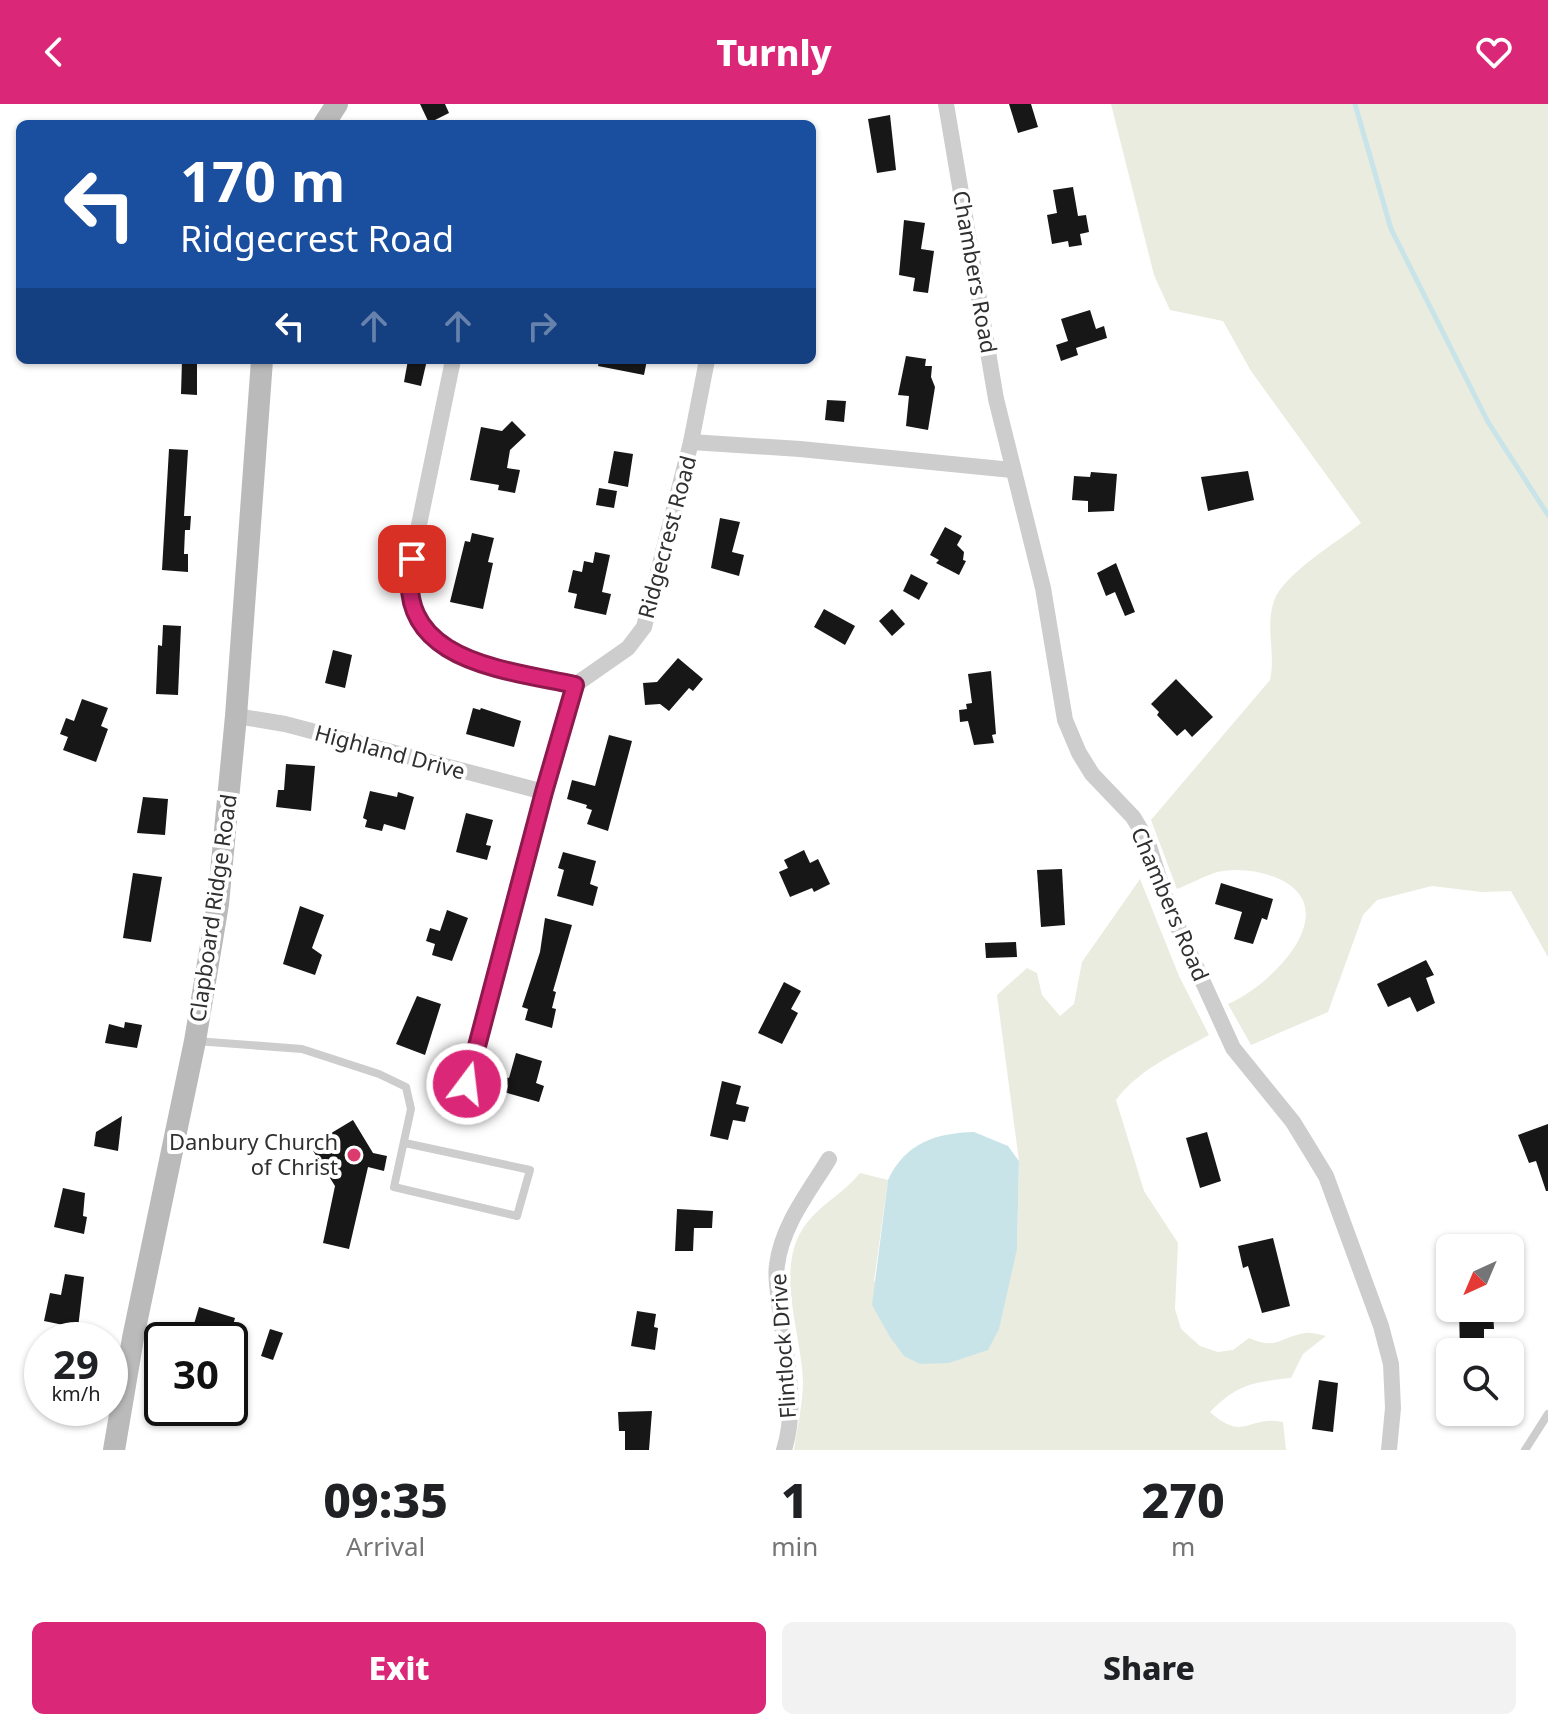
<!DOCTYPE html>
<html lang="en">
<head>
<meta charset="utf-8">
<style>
	:root { --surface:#fff; --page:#f2f2f2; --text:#202124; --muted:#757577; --accent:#db2777 }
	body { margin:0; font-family:"Noto Sans",sans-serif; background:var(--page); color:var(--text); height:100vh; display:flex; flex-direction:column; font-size:30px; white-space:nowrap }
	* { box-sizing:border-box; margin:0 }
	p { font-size:26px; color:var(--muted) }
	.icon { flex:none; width:44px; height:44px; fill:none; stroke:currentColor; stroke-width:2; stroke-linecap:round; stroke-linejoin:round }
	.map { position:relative; height:1346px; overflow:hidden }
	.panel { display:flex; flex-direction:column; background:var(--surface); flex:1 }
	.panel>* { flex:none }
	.hud { position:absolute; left:16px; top:16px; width:800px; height:244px; border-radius:12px; box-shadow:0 2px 6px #0004; background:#1a4fa0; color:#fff; overflow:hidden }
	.needle { width:52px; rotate:224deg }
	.buttons { position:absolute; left:1436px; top:1130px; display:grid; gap:16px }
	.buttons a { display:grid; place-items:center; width:88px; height:88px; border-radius:12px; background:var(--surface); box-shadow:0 2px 6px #0004; font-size:40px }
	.speed { position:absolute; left:24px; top:1218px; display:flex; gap:16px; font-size:40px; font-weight:700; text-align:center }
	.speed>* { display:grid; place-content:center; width:104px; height:104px; border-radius:50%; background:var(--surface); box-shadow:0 2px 6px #0004; line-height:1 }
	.speed small { font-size:20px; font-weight:400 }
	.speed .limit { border:4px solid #111; border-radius:12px; background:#fff; color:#111 }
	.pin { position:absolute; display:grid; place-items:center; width:68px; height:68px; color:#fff; margin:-34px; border-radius:16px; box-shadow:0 4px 12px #0006 }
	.me { position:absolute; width:88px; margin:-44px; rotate:15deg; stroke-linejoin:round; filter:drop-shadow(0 0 6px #0008) }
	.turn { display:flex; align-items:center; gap:28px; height:168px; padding:0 32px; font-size:36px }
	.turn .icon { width:104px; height:104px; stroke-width:2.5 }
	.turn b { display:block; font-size:56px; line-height:68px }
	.lanes { display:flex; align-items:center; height:76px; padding:0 32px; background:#0003; justify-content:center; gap:40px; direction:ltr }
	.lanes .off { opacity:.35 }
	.eta { display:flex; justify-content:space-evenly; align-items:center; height:136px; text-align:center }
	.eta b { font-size:48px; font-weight:800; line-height:56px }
	.button { display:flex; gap:16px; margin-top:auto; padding:16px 32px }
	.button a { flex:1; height:92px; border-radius:12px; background:var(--accent); color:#fff; font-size:32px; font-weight:800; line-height:92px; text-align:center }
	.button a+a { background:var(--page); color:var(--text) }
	header { display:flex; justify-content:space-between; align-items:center; height:104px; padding:0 32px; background:var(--accent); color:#fff; font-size:36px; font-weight:800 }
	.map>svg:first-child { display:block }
</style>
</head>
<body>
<header><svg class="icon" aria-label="back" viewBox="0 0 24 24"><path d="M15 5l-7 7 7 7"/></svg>Turnly<svg class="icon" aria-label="heart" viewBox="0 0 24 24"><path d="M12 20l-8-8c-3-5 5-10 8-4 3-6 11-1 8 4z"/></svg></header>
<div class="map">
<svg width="1548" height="1346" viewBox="0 0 1548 1346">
	<rect width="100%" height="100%" fill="#fff"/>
	<!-- green -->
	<g fill="#e9ecde">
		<path d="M 1111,0 L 1548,0 L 1548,853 L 1511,787 L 1482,788 L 1432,782 L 1377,796 L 1363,811 L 1328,908 L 1251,941 L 1228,900 C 1273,881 1351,801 1272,772 C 1255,766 1235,764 1217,768 C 1204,772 1190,780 1177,785 L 1151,716 L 1270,576 C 1276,550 1265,523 1274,497 C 1282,471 1339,437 1361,419 L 1251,267 L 1223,217 L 1170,206 L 1154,171 Z"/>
		<path d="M 1140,775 L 1179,872 L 1209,931 C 1175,950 1139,965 1116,996 L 1144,1087 L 1178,1139 L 1175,1205 L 1181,1225 L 1200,1242 L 1218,1248 L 1233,1246 L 1249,1234 C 1278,1247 1281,1232 1306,1229 C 1312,1228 1320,1231 1326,1232 L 1303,1250 L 1291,1274 C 1254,1278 1237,1280 1210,1308 C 1245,1339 1247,1311 1283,1318 L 1286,1346 L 794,1346 C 797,1324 803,1300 803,1278 C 802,1229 773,1164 806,1120 C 822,1099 844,1089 860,1069 L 888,1076 L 874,1177 L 1017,1145 L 1019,1057 L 997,891 L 1027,864 L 1037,869 L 1042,891 L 1060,912 L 1074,900 L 1082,858 Z"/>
	</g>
	<!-- water -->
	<path fill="#c9e4e9" d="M 974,1028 L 1008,1042 L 1019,1057 L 1017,1145 L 999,1225 L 988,1246 L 949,1259 L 920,1260 L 904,1252 L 890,1233 L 872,1201 L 888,1076 C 905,1039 936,1029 974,1028 Z"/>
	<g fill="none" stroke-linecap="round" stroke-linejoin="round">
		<!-- stream -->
		<path stroke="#c9e4e9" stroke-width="5" d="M 1355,0 L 1391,125 L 1488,318 L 1548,411"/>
	</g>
	<!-- building -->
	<g fill="#171717">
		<path d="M 420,0 L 445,0 L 449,9 L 429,19 Z"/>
		<path d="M 1009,0 L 1031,0 L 1038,23 L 1018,29 Z"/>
		<path d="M 890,11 L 896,66 L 877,69 L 868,15 Z"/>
		<path d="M 1073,83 L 1078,112 L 1086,111 L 1089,128 L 1080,130 L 1082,141 L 1069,143 L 1068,137 L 1052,140 L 1047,111 L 1057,109 L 1053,86 Z"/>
		<path d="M 904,116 L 925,119 L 921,145 L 934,147 L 928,189 L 913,187 L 915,174 L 899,171 Z"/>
		<path d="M 1090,206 L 1096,225 L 1104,222 L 1107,234 L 1076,244 L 1078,251 L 1061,257 L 1056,241 L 1068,237 L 1061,215 Z"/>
		<path d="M 906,252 L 926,255 L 925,262 L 932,262 L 931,273 L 935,283 L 928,326 L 906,322 L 909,292 L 898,291 Z"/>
		<path d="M 182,256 L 197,256 L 197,291 L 181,290 Z"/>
		<path d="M 408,256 L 427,256 L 421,282 L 404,278 Z"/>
		<path d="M 599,256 L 647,256 L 644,271 L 598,262 Z"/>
		<path d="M 827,296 L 846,297 L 844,318 L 825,316 Z"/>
		<path d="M 512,317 L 526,331 L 510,346 L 507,364 L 520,366 L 515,389 L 498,386 L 499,381 L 470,376 L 481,323 L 502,327 Z"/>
		<path d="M 169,345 L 188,346 L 184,412 L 191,412 L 190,426 L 185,426 L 184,450 L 188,450 L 188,468 L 162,466 Z"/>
		<path d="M 614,347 L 633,350 L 628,383 L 608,379 Z"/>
		<path d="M 1248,367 L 1254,396 L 1208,407 L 1201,373 Z"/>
		<path d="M 1091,368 L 1117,370 L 1114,407 L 1088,408 L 1088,397 L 1072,396 L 1074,372 L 1090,373 Z"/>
		<path d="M 599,384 L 617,387 L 614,404 L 596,401 Z"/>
		<path d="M 720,414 L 740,418 L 732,448 L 744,451 L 739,472 L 711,464 Z"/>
		<path d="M 945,423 L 962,432 L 957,441 L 964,448 L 963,456 L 966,457 L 959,471 L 936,459 L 939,456 L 930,451 Z"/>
		<path d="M 472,429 L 494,434 L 488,458 L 493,459 L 483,505 L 450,498 L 465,437 L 470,438 Z"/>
		<path d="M 595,448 L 610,451 L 602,488 L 611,490 L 606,511 L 574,504 L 577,490 L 568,488 L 573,466 L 582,468 L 584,457 L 593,459 Z"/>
		<path d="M 1116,459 L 1135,508 L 1125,512 L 1115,488 L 1106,492 L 1097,469 Z"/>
		<path d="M 911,470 L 928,479 L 919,496 L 903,487 Z"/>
		<path d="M 824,505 L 855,522 L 845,541 L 814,523 Z"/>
		<path d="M 892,505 L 905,520 L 892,532 L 879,517 Z"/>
		<path d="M 163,521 L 181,522 L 178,591 L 156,590 L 158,541 L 162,542 Z"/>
		<path d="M 333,546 L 352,551 L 345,584 L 325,579 Z"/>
		<path d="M 678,554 L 703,575 L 693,587 L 689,584 L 669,607 L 660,600 L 645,601 L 643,579 L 657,578 Z"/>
		<path d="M 991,567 L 996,630 L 992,631 L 994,639 L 974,641 L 968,617 L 960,618 L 959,606 L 967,605 L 966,600 L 972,599 L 968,570 Z"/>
		<path d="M 1176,575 L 1213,613 L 1192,633 L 1185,625 L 1177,632 L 1157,611 L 1159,608 L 1151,600 Z"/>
		<path d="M 82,595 L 108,604 L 101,622 L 108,625 L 96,658 L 63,646 L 68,633 L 60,630 L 66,614 L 74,617 Z"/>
		<path d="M 473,604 L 480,606 L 481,604 L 521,617 L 514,643 L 466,630 Z"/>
		<path d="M 609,631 L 632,637 L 608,727 L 587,720 L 592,706 L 586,704 L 587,701 L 567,695 L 572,676 L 595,682 Z"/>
		<path d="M 286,660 L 315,662 L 311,707 L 276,703 L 278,686 L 284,686 Z"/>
		<path d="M 370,687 L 397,693 L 398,688 L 414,693 L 405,726 L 384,720 L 382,727 L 365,723 L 367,716 L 363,714 Z"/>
		<path d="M 143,693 L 168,695 L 165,731 L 137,729 Z"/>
		<path d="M 466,709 L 493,716 L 486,741 L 491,742 L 487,756 L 456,748 Z"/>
		<path d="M 804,746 L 810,759 L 818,755 L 830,780 L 814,788 L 812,784 L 790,793 L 779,768 L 788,764 L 784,756 Z"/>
		<path d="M 563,748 L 596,757 L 590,780 L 598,783 L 593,802 L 557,792 L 564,766 L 558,764 Z"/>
		<path d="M 1062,765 L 1065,821 L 1041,823 L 1037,766 Z"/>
		<path d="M 133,769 L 162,773 L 151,838 L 123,834 Z"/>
		<path d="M 1221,779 L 1273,795 L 1267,816 L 1262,814 L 1253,840 L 1234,835 L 1242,808 L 1215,800 Z"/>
		<path d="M 300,802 L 324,811 L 312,844 L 322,851 L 315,871 L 283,860 Z"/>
		<path d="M 447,806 L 468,814 L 452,857 L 432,851 L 435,840 L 426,837 L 430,824 L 440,827 Z"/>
		<path d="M 545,814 L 572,821 L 553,887 L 556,888 L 552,904 L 556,905 L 552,924 L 525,916 L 528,905 L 522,903 L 540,848 Z"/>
		<path d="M 1016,838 L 1017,853 L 986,854 L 985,839 Z"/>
		<path d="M 1426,856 L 1434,871 L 1426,874 L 1435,899 L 1417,908 L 1410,893 L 1388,903 L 1377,880 Z"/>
		<path d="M 784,878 L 801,887 L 791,905 L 798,909 L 782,940 L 758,929 Z"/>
		<path d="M 417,892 L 441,900 L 425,951 L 396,940 Z"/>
		<path d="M 125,918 L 142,921 L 137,944 L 105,939 L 109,920 L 124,924 Z"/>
		<path d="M 516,949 L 542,957 L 536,979 L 544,982 L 539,998 L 500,987 L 504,973 L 509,974 Z"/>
		<path d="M 722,977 L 741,982 L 736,1000 L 749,1003 L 745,1018 L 733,1016 L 728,1036 L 710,1032 Z"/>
		<path d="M 122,1012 L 118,1047 L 94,1042 L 96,1028 Z"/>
		<path d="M 353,1016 L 373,1049 L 387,1052 L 384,1067 L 368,1063 L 349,1145 L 323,1139 L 335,1082 L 312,1045 L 313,1040 Z"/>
		<path d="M 1548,1020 L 1548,1087 L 1546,1087 L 1536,1057 L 1529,1059 L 1518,1031 Z"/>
		<path d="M 1207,1028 L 1221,1077 L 1200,1084 L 1186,1034 Z"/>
		<path d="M 63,1084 L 85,1089 L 83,1112 L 87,1113 L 84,1130 L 54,1123 Z"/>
		<path d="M 677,1105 L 713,1107 L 712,1124 L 694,1124 L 693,1147 L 675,1147 Z"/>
		<path d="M 1273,1134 L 1290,1202 L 1262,1209 L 1248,1162 L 1243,1164 L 1238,1142 Z"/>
		<path d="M 65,1170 L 84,1173 L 78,1224 L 44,1217 L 50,1189 L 61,1191 Z"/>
		<path d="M 199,1203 L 235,1214 L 230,1232 L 194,1220 Z"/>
		<path d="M 1486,1204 L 1493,1206 L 1494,1225 L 1484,1225 L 1484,1248 L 1460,1248 L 1459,1205 Z"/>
		<path d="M 637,1207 L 656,1210 L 654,1223 L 658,1224 L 655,1246 L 631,1242 Z"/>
		<path d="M 270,1225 L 283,1229 L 273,1256 L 261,1252 Z"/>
		<path d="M 30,1264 L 42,1266 L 42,1287 L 26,1284 Z"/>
		<path d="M 1319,1276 L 1338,1279 L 1333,1328 L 1312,1325 Z"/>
		<path d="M 652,1307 L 649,1346 L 625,1346 L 625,1327 L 619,1327 L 618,1308 Z"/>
	</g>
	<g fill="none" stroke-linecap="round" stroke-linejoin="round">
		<!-- service -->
		<g stroke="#cdcdcd" stroke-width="8">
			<path d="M 196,937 L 302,945 L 379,970 L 406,983 L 411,1005 L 394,1083 L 517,1112 L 530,1066 L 405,1039"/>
			<path d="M 1525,1346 L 1548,1310"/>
		</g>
		<!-- minor -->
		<g stroke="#cdcdcd" stroke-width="16">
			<path d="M 946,0 L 996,295 L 1043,484 L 1065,616 L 1079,649 L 1092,670 L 1133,713 L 1147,736 L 1167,799 L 1233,944 L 1293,1018 L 1326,1072 L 1381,1222 L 1391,1260 L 1393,1304 L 1389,1346"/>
			<path d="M 453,256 L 407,479 C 420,564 506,566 575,581 L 628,544 L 644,523 L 691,338 L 707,256"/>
			<path d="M 691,338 L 800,345 L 1012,366"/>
			<path d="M 236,612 L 285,620 L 544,688"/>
			<path d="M 467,980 L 544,688 L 575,581"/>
			<path d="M 784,1346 C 799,1299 784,1246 779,1198 C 778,1186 775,1172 777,1161 C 782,1121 809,1088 829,1055"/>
		</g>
		<!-- secondary -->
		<g stroke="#bababa" stroke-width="22">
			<path d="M 324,20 L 337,0"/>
			<path d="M 114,1346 L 133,1234 L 195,937 L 218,800 L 236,612 L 262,256"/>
		</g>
	</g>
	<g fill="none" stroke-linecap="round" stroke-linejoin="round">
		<!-- route casing -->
		<g stroke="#8e194d" stroke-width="20">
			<path id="route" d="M 412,455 C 392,557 502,565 575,581 L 544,688 L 467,980"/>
		</g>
		<!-- route -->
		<use href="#route" stroke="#db2777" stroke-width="14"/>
	</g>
	<!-- markers -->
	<circle fill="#dc3c6d" stroke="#fff" stroke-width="3" cx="354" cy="1051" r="8"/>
	<g text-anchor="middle" stroke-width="8" stroke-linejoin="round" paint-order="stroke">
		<!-- street labels -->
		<g font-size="22" fill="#303030" stroke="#fff">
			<text transform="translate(975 168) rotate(80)" y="8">Chambers Road</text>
			<text transform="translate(667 433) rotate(-75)" y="8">Ridgecrest Road</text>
			<text transform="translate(390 648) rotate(15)" y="8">Highland Drive</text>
			<text transform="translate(1170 800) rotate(67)" y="8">Chambers Road</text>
			<text transform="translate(213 804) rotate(-82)" y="8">Clapboard Ridge Road</text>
			<text transform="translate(783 1242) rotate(-94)" y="8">Flintlock Drive</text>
		</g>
		<!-- poi labels -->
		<g font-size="22" fill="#303030" stroke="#fff" text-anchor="end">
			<text x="338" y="1046">Danbury Church<tspan x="338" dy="25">of Christ</tspan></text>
		</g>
	</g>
</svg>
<div class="buttons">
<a><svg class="needle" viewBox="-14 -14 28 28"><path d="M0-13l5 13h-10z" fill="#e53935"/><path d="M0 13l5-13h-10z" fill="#757577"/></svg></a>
<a><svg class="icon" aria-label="search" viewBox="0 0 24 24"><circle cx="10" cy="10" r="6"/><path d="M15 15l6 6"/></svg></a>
</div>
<div class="speed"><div>29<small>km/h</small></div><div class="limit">30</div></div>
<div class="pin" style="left:412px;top:455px;background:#d93025"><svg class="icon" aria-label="arrive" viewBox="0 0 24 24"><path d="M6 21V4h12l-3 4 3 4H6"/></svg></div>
<svg class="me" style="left:467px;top:980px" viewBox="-20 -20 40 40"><circle r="17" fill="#db2777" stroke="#fff" stroke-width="3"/><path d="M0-11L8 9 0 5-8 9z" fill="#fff"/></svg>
<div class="hud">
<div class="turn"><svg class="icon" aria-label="left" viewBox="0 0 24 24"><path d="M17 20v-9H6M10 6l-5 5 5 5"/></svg><div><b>170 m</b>Ridgecrest Road</div></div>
<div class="lanes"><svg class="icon" aria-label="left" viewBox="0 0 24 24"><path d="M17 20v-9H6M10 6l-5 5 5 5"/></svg><svg class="icon off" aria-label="ahead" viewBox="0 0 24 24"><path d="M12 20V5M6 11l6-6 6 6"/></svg><svg class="icon off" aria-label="ahead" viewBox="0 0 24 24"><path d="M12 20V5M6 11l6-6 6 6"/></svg><svg class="icon off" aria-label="right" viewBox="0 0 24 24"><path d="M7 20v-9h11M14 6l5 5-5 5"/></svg></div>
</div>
</div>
<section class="panel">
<div class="eta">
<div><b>09:35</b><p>Arrival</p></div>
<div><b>1</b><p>min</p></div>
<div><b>270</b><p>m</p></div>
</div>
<div class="button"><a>Exit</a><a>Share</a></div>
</section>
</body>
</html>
